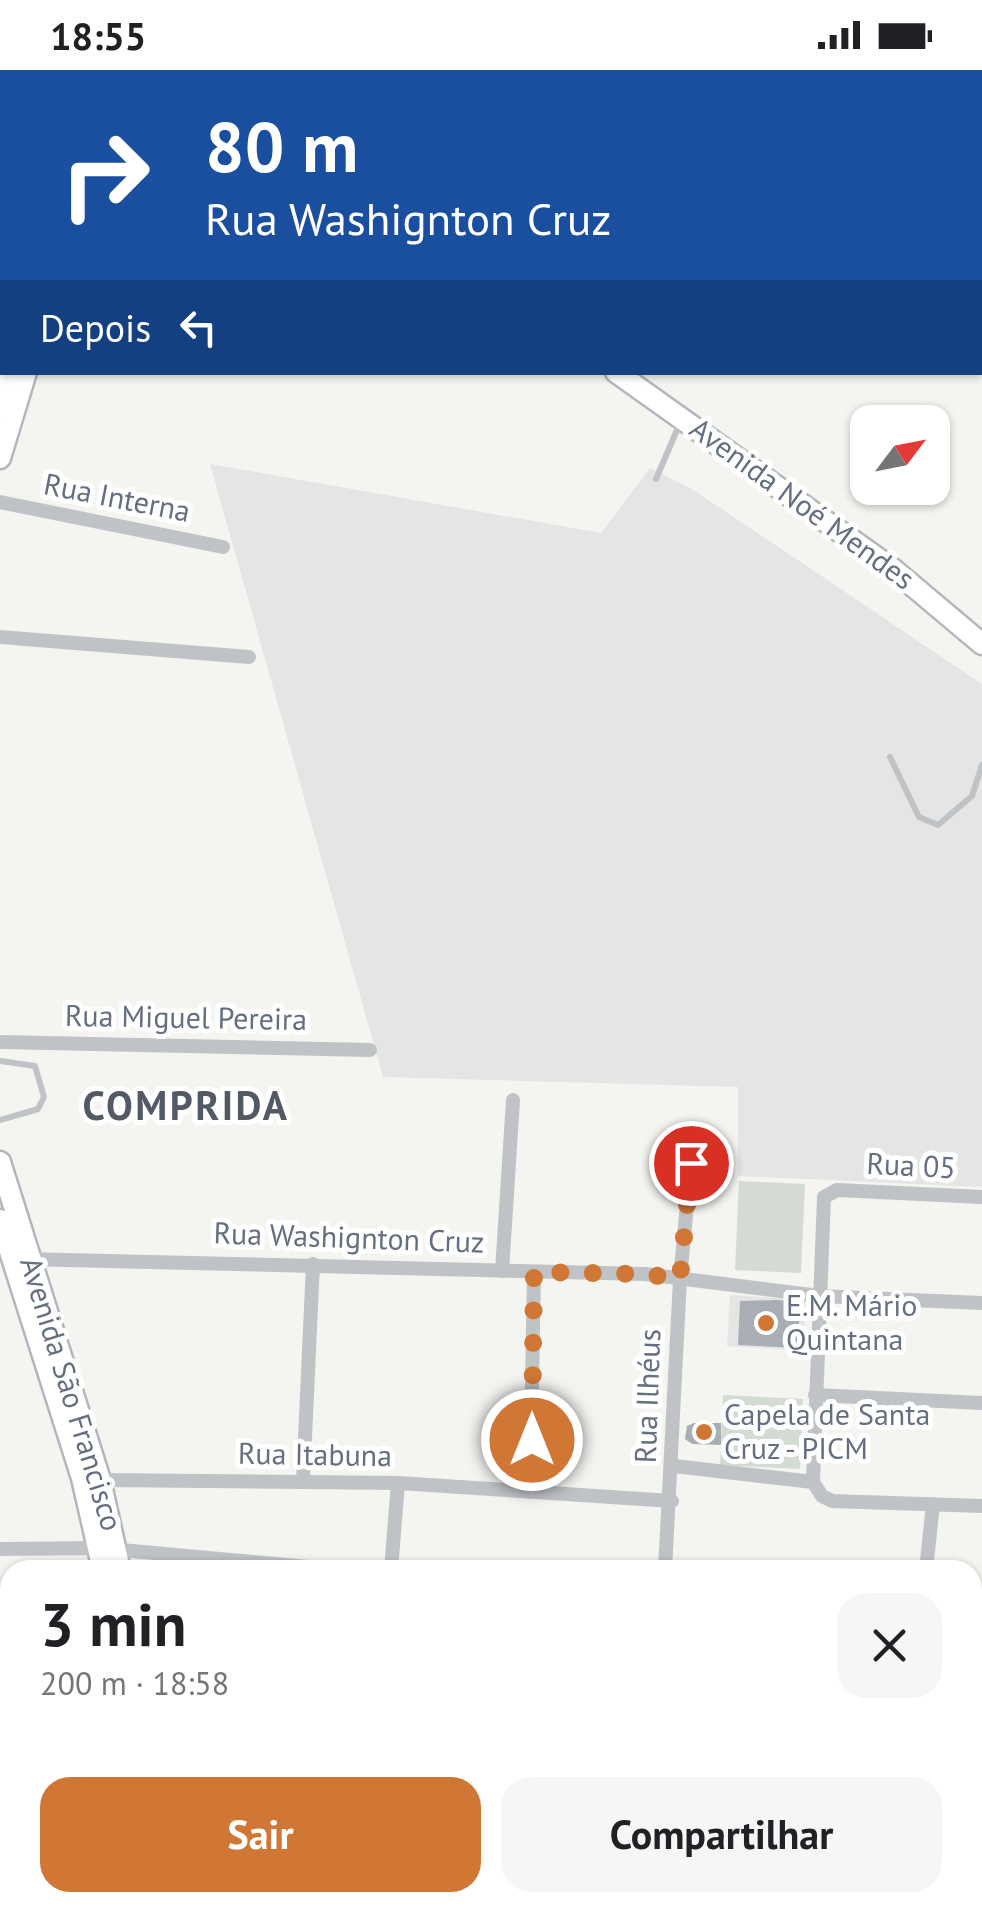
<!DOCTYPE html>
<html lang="pt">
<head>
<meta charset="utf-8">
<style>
	:root { --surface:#fff; --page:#f6f6f6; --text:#202124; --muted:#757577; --accent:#d17735 }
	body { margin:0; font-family:"PT Sans",sans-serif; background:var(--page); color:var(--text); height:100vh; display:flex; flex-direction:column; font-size:38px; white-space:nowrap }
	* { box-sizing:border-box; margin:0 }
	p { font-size:32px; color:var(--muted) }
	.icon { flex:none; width:55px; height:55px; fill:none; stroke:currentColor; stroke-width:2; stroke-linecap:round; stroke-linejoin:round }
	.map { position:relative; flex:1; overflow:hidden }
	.details { position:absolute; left:0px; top:1490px; width:982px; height:352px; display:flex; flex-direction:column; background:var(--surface); border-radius:30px 30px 0 0; box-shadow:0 2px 8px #0004 }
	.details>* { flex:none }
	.hud { position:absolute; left:0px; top:0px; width:982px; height:305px; box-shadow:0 2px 8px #0004; background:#1a4fa0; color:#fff; overflow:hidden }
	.needle { width:65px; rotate:58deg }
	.fabs { position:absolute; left:850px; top:335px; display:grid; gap:20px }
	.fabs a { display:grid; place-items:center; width:100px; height:100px; border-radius:20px; background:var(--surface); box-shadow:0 2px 8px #0004; font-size:50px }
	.pin { position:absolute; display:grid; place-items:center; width:85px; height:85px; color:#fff; margin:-42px; border:5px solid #fff; border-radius:50%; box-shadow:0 2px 10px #0007 }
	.me { position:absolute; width:110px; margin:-55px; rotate:0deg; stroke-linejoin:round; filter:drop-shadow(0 0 8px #0008) }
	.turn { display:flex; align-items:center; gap:35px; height:210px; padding:0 40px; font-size:45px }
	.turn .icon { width:130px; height:130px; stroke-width:2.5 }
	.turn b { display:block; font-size:70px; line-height:85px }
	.then { display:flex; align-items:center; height:95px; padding:0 40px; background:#0003; gap:20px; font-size:38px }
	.round { display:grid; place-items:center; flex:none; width:105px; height:105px; border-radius:30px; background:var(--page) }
	.overview { display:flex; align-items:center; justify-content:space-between; height:170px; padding:0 40px }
	h1 { font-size:60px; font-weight:700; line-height:75px }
	.button { display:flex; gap:20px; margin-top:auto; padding:20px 40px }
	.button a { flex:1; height:115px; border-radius:30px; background:var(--accent); color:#fff; font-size:40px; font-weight:700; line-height:115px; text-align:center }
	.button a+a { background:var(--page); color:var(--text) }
	.status { display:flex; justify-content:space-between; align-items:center; height:70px; padding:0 50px; background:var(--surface); direction:ltr }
	.status svg { height:28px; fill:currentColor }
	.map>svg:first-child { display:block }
</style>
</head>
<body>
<div class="status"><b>18:55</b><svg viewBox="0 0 49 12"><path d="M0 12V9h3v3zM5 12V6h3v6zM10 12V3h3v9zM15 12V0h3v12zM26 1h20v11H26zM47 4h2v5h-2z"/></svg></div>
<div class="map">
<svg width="982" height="1841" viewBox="0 0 982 1841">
	<rect width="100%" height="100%" fill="#f4f5f1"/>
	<!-- built -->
	<g fill="#e5e5e5">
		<path d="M 210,394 L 601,463 L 650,398 L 692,419 L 982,614 L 982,1117 L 738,1106 L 738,1017 L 383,1007 Z"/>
		<path d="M 730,1225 L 806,1230 L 802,1281 L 727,1276 Z"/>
	</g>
	<!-- green -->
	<g fill="#d4dbd3">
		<path d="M 739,1111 L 805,1114 L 801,1203 L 735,1200 Z"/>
		<path d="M 723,1325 L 803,1329 L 800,1399 L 720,1395 Z"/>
	</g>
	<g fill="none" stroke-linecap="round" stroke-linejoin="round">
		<!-- stream -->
		<g stroke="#bcc2c8" stroke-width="4">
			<path d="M 0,1527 L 10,1530"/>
			<path d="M 972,1646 L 982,1646"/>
		</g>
	</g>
	<!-- building -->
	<g fill="#a9aeb4">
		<path d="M 777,1230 L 800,1231 L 798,1278 L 738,1275 L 740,1231 Z"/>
		<path d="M 694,1353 L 721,1353 L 721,1375 L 692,1374 L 685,1369 L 687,1356 Z"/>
		<path d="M 0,1651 L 10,1652 L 10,1806 L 0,1805 Z"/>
	</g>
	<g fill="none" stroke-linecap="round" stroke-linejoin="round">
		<!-- secondary casing -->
		<g stroke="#b3b6bb" stroke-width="25">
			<g id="secondary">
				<path d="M 177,0 L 181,2"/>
				<path d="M 20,2 L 35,1"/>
				<path d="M 616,302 L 894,500 L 982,574"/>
				<path d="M 0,342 L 10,302"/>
				<path d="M 0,388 L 26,302"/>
				<path d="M 0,1092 L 100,1410 L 120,1500"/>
				<path d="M 0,1150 L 82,1408 L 103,1500"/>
				<path d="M 170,1832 L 172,1841"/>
				<path d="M 188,1832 L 190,1841"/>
			</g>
		</g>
		<!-- lane -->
		<g stroke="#c0c3c6" stroke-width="6">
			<path d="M 796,2 L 797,0"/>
			<path d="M 915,2 L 916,0"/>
			<path d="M 980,25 L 982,25"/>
			<path d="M 0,110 L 2,110"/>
			<path d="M 0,240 L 2,241"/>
			<path d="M 656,409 L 680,353"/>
			<path d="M 890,687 L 919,747 L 938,755 L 972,726 L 982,695"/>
			<path d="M 0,991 L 35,996 L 44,1027 L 38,1039 L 0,1050"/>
			<path d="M 86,1841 L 103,1832"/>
		</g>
		<!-- street -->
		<g stroke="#c0c3c6" stroke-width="14">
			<path d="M 0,294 L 2,294"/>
			<path d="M 0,432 L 223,477"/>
			<path d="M 0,567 L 249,587"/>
			<path d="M 0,972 L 370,980"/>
			<path d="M 982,1127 L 837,1120 L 824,1127 L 813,1412 L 822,1426 L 832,1431 L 982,1436"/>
			<path d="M 23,1189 L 645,1204 L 819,1226 L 982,1233"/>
			<path d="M 502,1201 L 513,1030"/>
			<path d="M 815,1325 L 982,1333"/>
			<path d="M 674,1396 L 813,1412"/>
			<path d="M 100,1410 L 398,1413 L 672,1431"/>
			<path d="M 303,1411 L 313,1194"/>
			<path d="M 530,1422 L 534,1203"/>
			<path d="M 0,1479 L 99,1478 L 340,1500"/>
			<path d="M 391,1500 L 398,1413"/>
			<path d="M 665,1500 L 680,1209 L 691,1093"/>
			<path d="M 926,1500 L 933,1434"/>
			<path d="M 972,1546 L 982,1547"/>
			<path d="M 972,1714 L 982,1715"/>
			<path d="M 424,1832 L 426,1841"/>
			<path d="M 578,1832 L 580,1841"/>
			<path d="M 735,1832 L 737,1841"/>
			<path d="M 885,1832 L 887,1841"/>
		</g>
		<!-- secondary -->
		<use href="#secondary" stroke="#fff" stroke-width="20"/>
	</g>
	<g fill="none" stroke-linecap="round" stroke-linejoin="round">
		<!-- route -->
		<path stroke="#d17735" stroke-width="18" stroke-dasharray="0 32.4" d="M 532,1370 L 534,1202 L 645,1204 L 680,1209 L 691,1093"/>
	</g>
	<!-- markers -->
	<g fill="#d17735" stroke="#fff" stroke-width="4">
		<circle cx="766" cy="1253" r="10"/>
		<circle cx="704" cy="1362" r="10"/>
	</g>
	<g text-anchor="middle" stroke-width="10" stroke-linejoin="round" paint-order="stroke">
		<!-- street labels -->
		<g font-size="30" fill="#666f7f" stroke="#fff">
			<text transform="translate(117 428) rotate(11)" y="10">Rua Interna</text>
			<text transform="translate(802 434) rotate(36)" y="10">Avenida Noé Mendes</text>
			<text transform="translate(186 948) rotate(1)" y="10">Rua Miguel Pereira</text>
			<text transform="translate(911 1096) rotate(3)" y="10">Rua 05</text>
			<text transform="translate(349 1168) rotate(2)" y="10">Rua Washignton Cruz</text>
			<text transform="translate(71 1324) rotate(73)" y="10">Avenida São Francisco</text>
			<text transform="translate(648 1326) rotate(-88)" y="10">Rua Ilhéus</text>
			<text transform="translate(315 1385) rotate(1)" y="10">Rua Itabuna</text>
		</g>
		<!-- poi labels -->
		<g font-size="30" fill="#666f7f" stroke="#fff" text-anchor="start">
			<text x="786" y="1246">E.M. Mário<tspan x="786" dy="34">Quintana</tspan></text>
			<text x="724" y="1355">Capela de Santa<tspan x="724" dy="34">Cruz - PICM</tspan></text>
		</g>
		<!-- district labels -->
		<g font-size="40" font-weight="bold" letter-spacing="2.5" fill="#545a65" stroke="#fff">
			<text x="186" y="1050">COMPRIDA</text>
		</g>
	</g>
</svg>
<div class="fabs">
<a><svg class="needle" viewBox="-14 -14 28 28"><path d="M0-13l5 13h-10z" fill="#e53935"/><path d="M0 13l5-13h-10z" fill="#757577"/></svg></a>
</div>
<div class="pin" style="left:691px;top:1093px;background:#d93025"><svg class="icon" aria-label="arrive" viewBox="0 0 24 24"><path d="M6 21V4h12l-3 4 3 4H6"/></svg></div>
<svg class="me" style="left:532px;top:1370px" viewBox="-20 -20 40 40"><circle r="17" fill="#d17735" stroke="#fff" stroke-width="3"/><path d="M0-11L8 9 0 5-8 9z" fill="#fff"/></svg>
<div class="hud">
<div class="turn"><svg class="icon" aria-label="right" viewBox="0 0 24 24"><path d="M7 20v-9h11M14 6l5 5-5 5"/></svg><div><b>80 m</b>Rua Washignton Cruz</div></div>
<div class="then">Depois<svg class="icon" aria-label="left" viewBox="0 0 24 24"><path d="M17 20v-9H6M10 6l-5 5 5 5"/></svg></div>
</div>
<section class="details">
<div class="overview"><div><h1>3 min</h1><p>200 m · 18:58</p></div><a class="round"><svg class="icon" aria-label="close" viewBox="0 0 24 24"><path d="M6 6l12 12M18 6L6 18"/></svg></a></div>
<div class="button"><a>Sair</a><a>Compartilhar</a></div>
</section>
</div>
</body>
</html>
